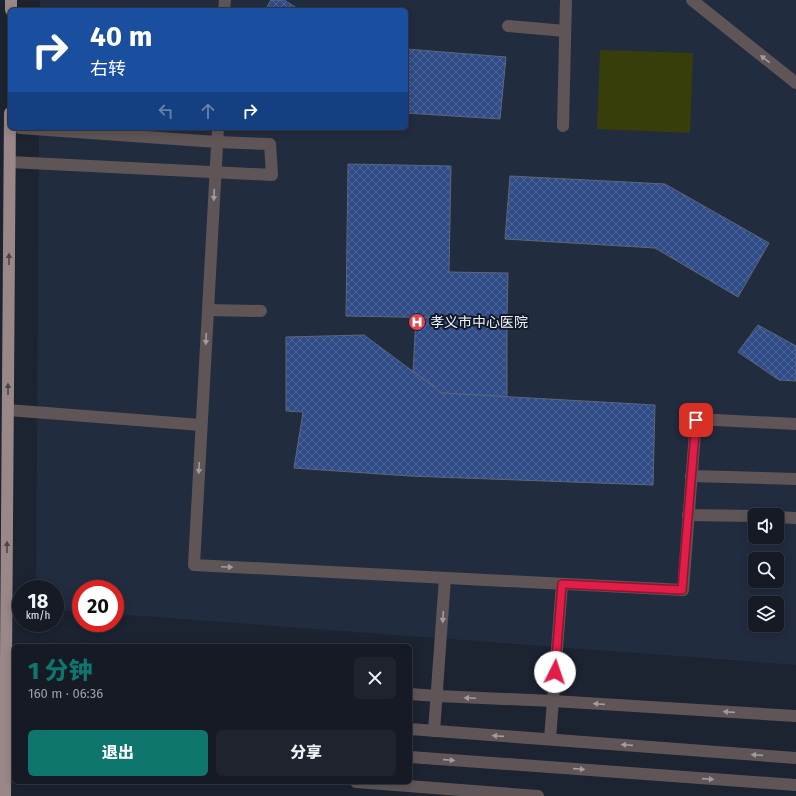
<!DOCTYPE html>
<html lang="zh">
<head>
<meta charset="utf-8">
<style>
	:root { --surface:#151a25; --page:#1e232d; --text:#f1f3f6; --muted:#9da1a7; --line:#343842; --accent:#0f766e }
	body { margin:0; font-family:"Fira Sans","Noto Sans SC",sans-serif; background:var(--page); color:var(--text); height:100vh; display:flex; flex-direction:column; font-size:15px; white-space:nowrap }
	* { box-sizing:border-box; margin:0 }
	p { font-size:13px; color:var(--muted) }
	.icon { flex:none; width:22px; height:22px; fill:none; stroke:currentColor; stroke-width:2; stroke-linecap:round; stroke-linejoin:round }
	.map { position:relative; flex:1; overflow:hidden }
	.details { position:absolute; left:12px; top:644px; width:400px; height:140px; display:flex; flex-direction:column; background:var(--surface); border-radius:6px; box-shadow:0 2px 10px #0003,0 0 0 1px var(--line) }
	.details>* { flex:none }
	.top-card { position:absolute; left:8px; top:8px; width:400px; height:122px; border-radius:6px; box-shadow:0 2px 10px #0003,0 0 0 1px var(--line); background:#1a4fa0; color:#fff; overflow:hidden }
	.buttons { position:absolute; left:748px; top:508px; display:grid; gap:8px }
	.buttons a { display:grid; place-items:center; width:36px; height:36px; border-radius:6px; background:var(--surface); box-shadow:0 2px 10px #0003,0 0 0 1px var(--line); font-size:20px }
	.speed { position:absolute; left:12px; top:580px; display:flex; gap:8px; font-size:20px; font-weight:700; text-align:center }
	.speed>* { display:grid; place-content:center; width:52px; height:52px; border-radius:50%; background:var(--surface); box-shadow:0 2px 10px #0003,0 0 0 1px var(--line); line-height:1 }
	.speed small { font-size:10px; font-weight:400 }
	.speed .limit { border:6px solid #d22; background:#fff; color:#111 }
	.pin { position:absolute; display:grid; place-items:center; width:34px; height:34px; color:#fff; margin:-17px; border-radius:8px; box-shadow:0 2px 6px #0006 }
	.me { position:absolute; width:44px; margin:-22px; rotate:4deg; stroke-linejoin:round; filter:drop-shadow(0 0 3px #0008) }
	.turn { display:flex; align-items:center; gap:14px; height:84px; padding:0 16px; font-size:18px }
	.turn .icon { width:52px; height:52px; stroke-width:2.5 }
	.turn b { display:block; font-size:28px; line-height:34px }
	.lanes { display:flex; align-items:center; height:38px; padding:0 16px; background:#0003; justify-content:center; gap:20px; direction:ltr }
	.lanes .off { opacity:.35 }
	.round { display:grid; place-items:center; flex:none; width:42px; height:42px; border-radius:6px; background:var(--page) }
	.overview { display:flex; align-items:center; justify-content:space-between; height:68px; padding:0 16px }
	h1 { font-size:24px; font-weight:800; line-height:30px; color:var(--accent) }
	.button { display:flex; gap:8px; margin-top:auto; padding:8px 16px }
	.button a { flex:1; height:46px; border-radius:6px; background:var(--accent); color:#fff; font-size:16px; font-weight:800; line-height:46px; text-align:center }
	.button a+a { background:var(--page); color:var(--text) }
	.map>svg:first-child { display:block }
</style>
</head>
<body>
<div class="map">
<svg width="796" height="796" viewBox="0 0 796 796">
	<defs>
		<pattern id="building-cross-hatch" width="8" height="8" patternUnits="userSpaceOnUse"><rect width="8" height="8" fill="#304c87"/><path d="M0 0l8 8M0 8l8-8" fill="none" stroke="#4e6699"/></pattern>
	</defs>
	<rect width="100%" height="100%" fill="#1c2331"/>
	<!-- built -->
	<path fill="#222c3f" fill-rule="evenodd" d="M 40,0 L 796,0 L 796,665 L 115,614 L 115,589 L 81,589 L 81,612 L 55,610 L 55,589 L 36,589 L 39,128 L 406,128 L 406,10 L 40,10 ZM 755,515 L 777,515 L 777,537 L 755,537 ZM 755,559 L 777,559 L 777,581 L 755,581 ZM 755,603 L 777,603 L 777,625 L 755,625 Z"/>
	<!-- pitch -->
	<path fill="#383e09" d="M 600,50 L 693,53 L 690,133 L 597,129 Z"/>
	<!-- building -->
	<g fill="url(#building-cross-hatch)" stroke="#5e6676">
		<path d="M 271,0 L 284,0 L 300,10 L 265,10 Z"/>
		<path d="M 406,49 L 506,57 L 500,119 L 406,113 Z"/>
		<path d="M 348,164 L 451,166 L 449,272 L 508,273 L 507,319 L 346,316 Z"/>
		<path d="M 510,176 L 665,184 L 769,243 L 738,297 L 655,248 L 505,239 Z"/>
		<path d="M 416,317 L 507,319 L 507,397 L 442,393 L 413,371 Z"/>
		<path d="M 758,325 L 796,346 L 796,381 L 779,380 L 738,352 Z"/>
		<path d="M 364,335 L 442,393 L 655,405 L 653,485 L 409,476 L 294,468 L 303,412 L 286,411 L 286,337 Z"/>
	</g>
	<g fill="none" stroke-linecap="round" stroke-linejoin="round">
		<!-- minor -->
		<g stroke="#5f5556" stroke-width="12">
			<path d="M 692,0 L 796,83"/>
			<path d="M 224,10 L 225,0"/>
			<path d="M 508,26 L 565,31"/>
			<path d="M 563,126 L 566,0"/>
			<path d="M 218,128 L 194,565 L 683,590 L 696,419 L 796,424"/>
			<path d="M 10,162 L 272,175 L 270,144 L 217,142 L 20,128"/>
			<path d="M 208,310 L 261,311"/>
			<path d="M 8,410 L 201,425"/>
			<path d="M 691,476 L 796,479"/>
			<path d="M 688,515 L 755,516"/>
			<path d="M 777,517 L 796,518"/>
			<path d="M 410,694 L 437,696 L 553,701 L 796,716"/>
			<path d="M 6,727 L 14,727"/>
			<path d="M 410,729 L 796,758"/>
			<path d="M 434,731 L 445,578"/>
			<path d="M 550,739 L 562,584"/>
			<path d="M 6,755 L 14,756"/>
			<path d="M 410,757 L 796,785"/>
			<path d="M 356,782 L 538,796"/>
		</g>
		<!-- major -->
		<g stroke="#9a8788" stroke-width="12">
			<path d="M 11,10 L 11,0"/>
			<path d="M 5,796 L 10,113"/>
		</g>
	</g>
	<!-- one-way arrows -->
	<defs><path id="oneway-solid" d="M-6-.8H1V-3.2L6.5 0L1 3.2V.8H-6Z"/></defs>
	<g fill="#a09da2">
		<use href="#oneway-solid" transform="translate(765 59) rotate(-142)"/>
		<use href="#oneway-solid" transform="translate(214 195) rotate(93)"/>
		<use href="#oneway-solid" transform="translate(206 339) rotate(93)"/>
		<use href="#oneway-solid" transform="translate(199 468) rotate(93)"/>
		<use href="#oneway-solid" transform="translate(227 567) rotate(3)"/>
		<use href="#oneway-solid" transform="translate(443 617) rotate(94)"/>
		<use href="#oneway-solid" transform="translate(470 698) rotate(-178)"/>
		<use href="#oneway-solid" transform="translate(599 704) rotate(-176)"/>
		<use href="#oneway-solid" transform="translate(729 712) rotate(-176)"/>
		<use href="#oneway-solid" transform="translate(498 736) rotate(-176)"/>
		<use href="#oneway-solid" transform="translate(627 745) rotate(-176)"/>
		<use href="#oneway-solid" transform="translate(757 755) rotate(-176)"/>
		<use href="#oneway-solid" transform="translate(449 760) rotate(4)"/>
		<use href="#oneway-solid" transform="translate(579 769) rotate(4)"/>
		<use href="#oneway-solid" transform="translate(708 779) rotate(4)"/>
	</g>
	<g fill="#49464e">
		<use href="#oneway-solid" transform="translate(9 259) rotate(-90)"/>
		<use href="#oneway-solid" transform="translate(8 389) rotate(-90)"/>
		<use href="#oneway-solid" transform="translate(7 547) rotate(-90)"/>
	</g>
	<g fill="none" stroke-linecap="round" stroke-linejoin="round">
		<!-- route casing -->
		<g stroke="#92132f" stroke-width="10">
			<path id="route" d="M 555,672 L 562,584 L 682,590 L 696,420"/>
		</g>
		<!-- route -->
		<use href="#route" stroke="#e11d48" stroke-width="7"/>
	</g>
	<!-- icons -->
	<defs>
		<g id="hospital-disc" transform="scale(0.9)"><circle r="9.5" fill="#e0444e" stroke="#131a27"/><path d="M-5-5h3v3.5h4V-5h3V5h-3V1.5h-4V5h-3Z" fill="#fff"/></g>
	</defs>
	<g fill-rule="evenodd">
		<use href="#hospital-disc" x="417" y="322"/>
	</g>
	<g text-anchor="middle" stroke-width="4" stroke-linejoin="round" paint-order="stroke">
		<!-- poi labels -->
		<g font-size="14" fill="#f0f4fe" stroke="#131a27" text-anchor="start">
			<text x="430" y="327">孝义市中心医院</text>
		</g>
	</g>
</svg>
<div class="buttons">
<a><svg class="icon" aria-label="sound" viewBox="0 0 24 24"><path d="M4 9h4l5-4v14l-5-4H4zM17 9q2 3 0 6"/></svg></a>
<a><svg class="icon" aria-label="search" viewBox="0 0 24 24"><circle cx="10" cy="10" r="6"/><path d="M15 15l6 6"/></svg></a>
<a><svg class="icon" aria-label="layers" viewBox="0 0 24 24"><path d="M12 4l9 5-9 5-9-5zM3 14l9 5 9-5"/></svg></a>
</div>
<div class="speed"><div>18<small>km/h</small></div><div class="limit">20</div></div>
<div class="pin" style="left:696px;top:420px;background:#d93025"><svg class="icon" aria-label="arrive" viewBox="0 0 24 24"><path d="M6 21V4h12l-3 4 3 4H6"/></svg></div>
<svg class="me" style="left:555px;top:672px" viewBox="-20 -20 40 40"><circle r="19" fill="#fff"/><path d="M0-13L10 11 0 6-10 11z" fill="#e11d48"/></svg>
<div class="top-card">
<div class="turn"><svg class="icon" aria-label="right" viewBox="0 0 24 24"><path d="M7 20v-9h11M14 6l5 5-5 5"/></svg><div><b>40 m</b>右转</div></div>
<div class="lanes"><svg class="icon off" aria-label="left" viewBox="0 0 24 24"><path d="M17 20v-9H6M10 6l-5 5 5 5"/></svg><svg class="icon off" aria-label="ahead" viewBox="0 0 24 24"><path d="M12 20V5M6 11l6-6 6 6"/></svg><svg class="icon" aria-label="right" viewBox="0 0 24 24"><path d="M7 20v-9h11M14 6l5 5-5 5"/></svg></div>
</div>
<section class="details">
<div class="overview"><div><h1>1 分钟</h1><p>160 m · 06:36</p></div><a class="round"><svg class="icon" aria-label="close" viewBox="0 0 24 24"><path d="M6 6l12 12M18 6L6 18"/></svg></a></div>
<div class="button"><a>退出</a><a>分享</a></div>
</section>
</div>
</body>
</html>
